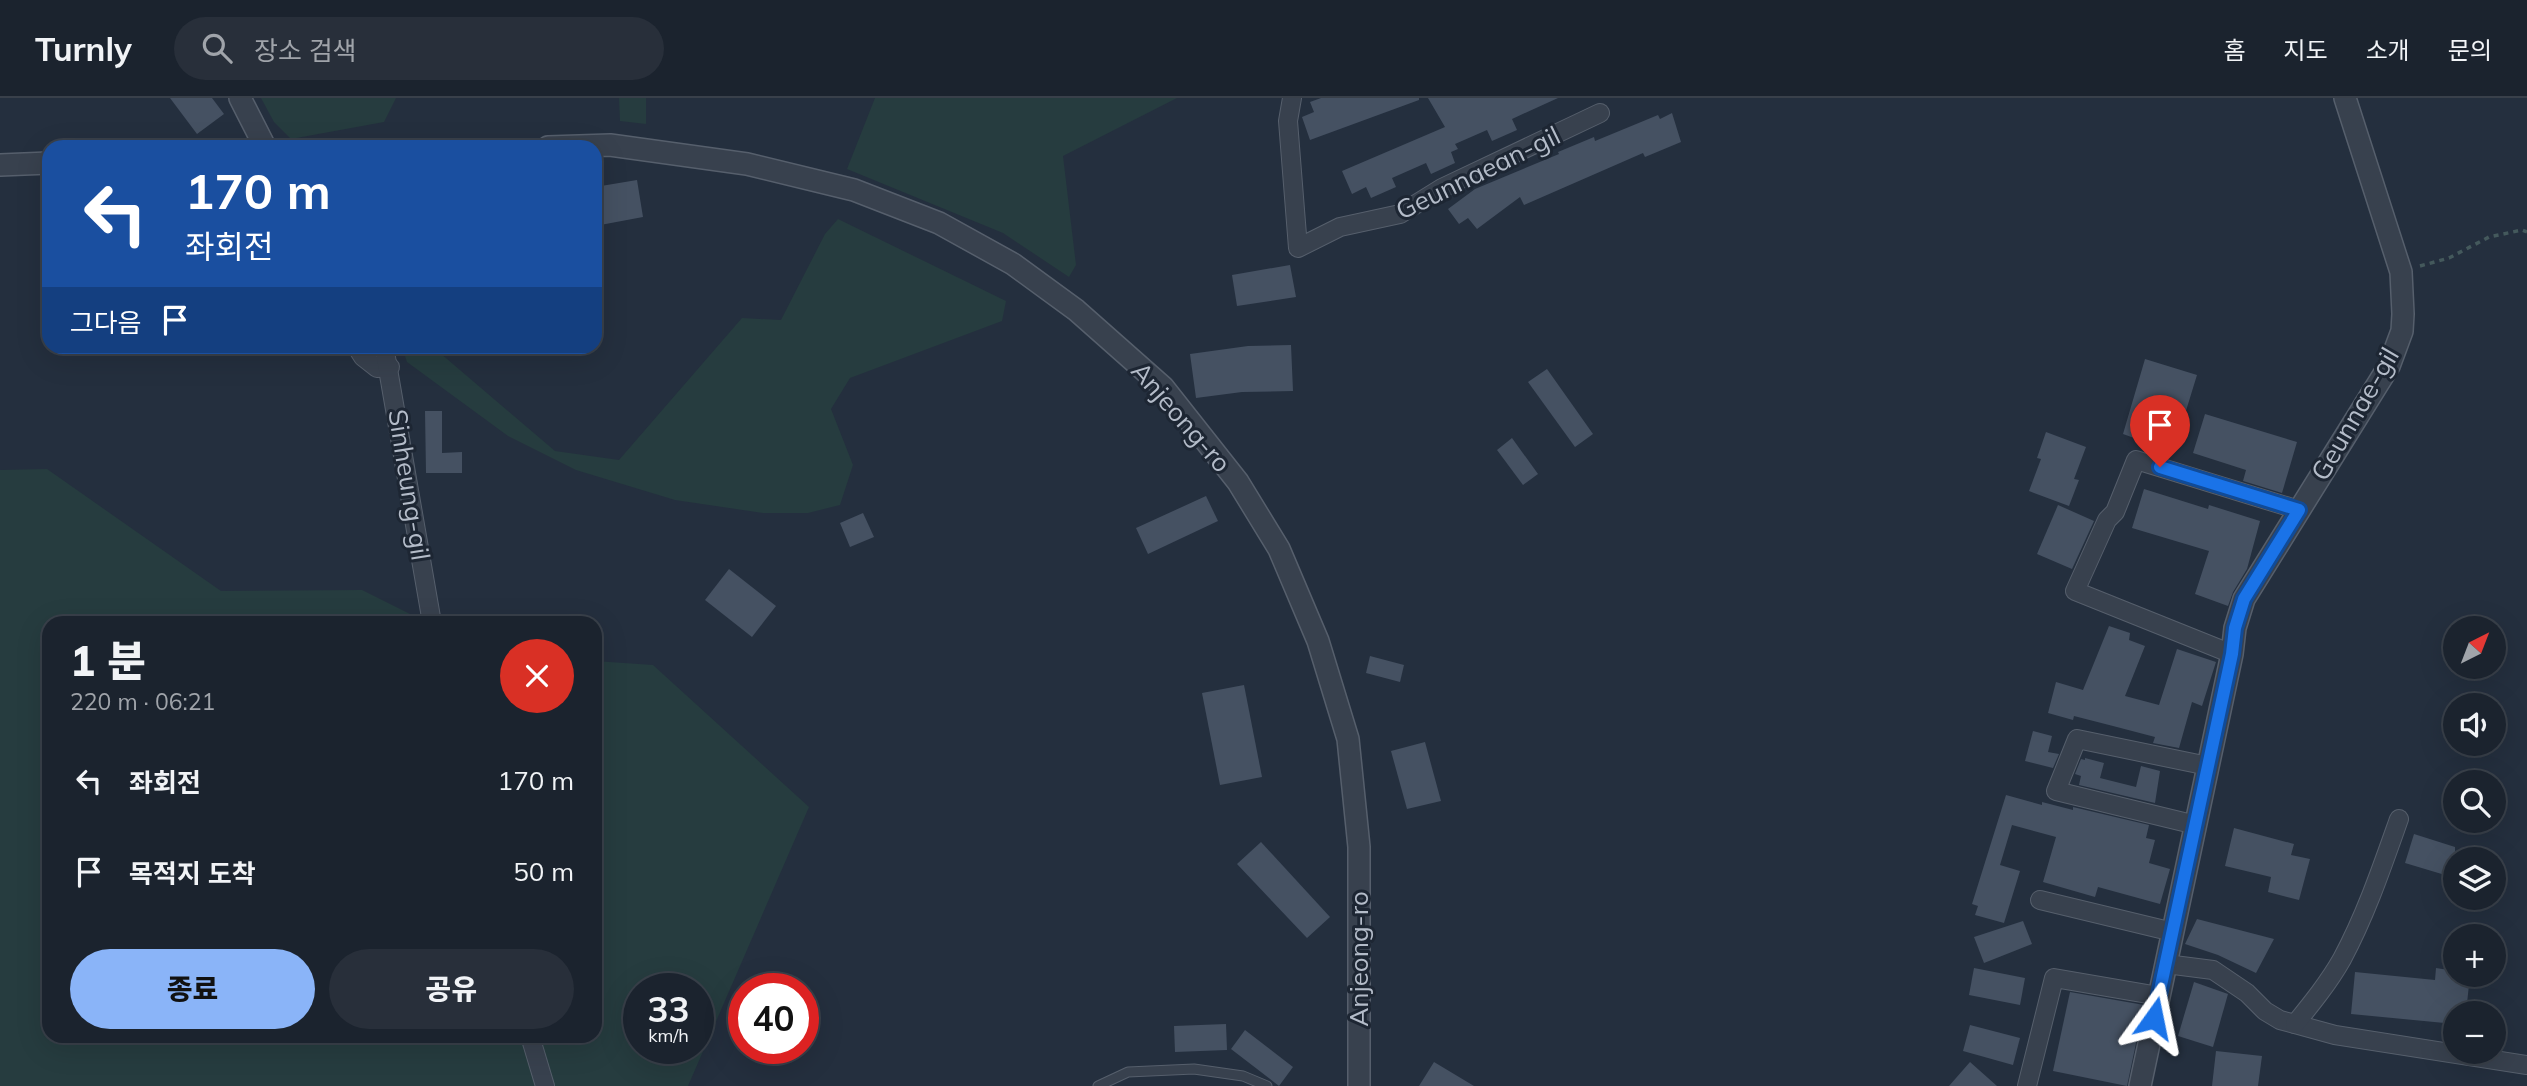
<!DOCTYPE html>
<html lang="ko">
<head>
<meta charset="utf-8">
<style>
	:root { --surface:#1b232e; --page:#282f3a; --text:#f1f3f6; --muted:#a0a4aa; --line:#39404a; --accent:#8ab4f8 }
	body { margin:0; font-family:Mulish,"Noto Sans KR",sans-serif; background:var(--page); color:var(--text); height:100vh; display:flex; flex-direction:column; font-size:26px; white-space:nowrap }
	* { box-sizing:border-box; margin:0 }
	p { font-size:23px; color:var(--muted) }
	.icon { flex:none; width:38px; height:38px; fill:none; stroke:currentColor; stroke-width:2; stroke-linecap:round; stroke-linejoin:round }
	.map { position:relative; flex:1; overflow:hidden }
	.sheet { position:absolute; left:42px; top:518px; width:560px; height:427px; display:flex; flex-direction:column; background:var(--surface); border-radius:21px; box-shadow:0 7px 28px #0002,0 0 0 2px var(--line) }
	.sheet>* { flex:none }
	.top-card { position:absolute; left:42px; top:42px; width:560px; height:214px; border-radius:21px; box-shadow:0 7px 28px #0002,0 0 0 2px var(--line); background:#1a4fa0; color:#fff; overflow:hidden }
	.needle { width:46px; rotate:42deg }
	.controls { position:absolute; left:2443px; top:518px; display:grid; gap:14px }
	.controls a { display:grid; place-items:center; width:63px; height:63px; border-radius:50%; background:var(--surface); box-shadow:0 7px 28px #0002,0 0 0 2px var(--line); font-size:35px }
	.speed { position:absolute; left:623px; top:875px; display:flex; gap:14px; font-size:35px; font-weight:700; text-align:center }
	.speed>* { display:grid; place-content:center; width:91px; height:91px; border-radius:50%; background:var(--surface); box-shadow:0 7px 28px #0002,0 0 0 2px var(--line); line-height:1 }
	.speed small { font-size:18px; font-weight:400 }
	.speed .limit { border:10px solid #d22; background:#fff; color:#111 }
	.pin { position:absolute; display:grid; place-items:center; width:60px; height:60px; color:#fff; margin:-72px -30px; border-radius:50% 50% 50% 0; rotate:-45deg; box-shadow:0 0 7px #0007 }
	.pin .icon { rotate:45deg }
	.me { position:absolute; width:77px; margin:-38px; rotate:12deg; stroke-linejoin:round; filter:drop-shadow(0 0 5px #0008) }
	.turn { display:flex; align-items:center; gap:24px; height:147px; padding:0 28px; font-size:32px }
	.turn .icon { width:91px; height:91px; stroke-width:2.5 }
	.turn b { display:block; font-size:49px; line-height:60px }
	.then { display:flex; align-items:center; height:66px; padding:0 28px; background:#0003; gap:14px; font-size:26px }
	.round { display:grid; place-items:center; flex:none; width:74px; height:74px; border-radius:37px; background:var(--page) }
	.summary { display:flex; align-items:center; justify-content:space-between; height:119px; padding:0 28px }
	h1 { font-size:42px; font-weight:800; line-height:52px }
	.cta { display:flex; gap:14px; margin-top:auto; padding:14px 28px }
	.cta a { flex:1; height:80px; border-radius:42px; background:var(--accent); color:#111; font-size:28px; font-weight:800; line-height:80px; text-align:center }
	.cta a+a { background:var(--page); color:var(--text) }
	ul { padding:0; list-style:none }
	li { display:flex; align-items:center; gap:21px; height:91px; padding:0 28px }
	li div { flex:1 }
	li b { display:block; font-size:26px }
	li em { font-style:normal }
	header { display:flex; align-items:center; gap:42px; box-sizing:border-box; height:98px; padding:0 35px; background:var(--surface); border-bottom:2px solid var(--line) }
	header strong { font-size:33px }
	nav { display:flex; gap:38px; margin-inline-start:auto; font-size:24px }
	.search { width:490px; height:63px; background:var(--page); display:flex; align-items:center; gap:18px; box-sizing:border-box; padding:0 24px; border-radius:38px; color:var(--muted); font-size:26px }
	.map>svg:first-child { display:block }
</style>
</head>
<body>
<header>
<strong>Turnly</strong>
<div class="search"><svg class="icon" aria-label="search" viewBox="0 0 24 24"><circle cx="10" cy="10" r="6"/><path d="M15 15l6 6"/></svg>장소 검색</div>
<nav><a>홈</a><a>지도</a><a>소개</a><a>문의</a></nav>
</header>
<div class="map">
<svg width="2527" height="988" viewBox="0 0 2527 988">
	<rect width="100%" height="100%" fill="#242f3e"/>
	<!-- green -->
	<g fill="#263c3f" fill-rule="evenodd">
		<path d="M 261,0 L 396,0 L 384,24 L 291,41 L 274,24 Z"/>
		<path d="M 619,0 L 646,0 L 646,26 L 620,23 Z"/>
		<path d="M 875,0 L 1177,0 L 1063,58 L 1076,167 L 1069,179 L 1003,135 L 847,71 Z"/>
		<path d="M 838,121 L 1006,203 L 1002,223 L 850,280 L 831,311 L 853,367 L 840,407 L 808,415 L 763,415 L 675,402 L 576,372 L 508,338 L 407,264 L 402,249 L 445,249 L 440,255 L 555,353 L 619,362 L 742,220 L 781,222 L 825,136 Z"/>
		<path d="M 47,371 L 221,493 L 362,492 L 428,525 L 49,525 L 49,938 L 595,938 L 595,563 L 653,567 L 809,709 L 688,988 L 0,988 L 0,372 ZM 639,891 L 698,891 L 698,950 L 639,950 Z"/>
	</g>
	<!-- building -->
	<g fill="#455162">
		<path d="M 170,0 L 212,0 L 224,16 L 197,36 Z"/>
		<path d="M 1321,0 L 1419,0 L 1419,2 L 1310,42 L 1302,19 L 1314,14 L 1310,4 Z"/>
		<path d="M 1428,0 L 1558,0 L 1512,21 L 1517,32 L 1492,43 L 1487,32 L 1455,46 L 1458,51 L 1451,54 L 1455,65 L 1431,76 L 1426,65 L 1392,80 L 1396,89 L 1371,100 L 1366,89 L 1352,96 L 1342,73 L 1445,29 Z"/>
		<path d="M 1672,15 L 1681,44 L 1645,59 L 1643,55 L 1524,107 L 1520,99 L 1477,131 L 1468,120 L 1459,126 L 1448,111 L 1475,91 L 1559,56 L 1558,54 L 1594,39 L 1595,43 L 1658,17 L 1660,21 Z"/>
		<path d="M 637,82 L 643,119 L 595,128 L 595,89 Z"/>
		<path d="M 1290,167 L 1296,199 L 1237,208 L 1232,177 Z"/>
		<path d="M 1291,247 L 1293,293 L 1242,294 L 1196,300 L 1190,256 L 1248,248 Z"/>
		<path d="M 2145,261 L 2197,277 L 2185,316 L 2160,309 L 2148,345 L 2123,336 Z"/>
		<path d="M 1547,271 L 1593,336 L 1575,349 L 1528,284 Z"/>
		<path d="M 425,313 L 442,313 L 442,355 L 462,354 L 462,375 L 426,375 Z"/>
		<path d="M 2205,316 L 2297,344 L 2282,395 L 2243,383 L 2246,372 L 2193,355 Z"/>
		<path d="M 2046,334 L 2086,349 L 2074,381 L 2079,382 L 2069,408 L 2029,393 L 2041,361 L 2037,360 Z"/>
		<path d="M 1512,340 L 1538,376 L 1523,387 L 1497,352 Z"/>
		<path d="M 2144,391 L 2208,411 L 2209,407 L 2260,423 L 2247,471 L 2233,494 L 2228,508 L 2195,496 L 2209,453 L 2132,430 Z"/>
		<path d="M 1206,398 L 1218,423 L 1148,456 L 1136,430 Z"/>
		<path d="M 2058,407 L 2094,423 L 2072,471 L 2037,456 Z"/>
		<path d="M 863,415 L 874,439 L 850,449 L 840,425 Z"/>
		<path d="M 729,471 L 776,508 L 752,539 L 705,502 Z"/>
		<path d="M 2109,528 L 2130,535 L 2129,542 L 2145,548 L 2125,598 L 2159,607 L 2177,551 L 2216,564 L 2202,608 L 2192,604 L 2179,650 L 2153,645 L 2155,639 L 2113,628 L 2074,618 L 2073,622 L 2048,615 L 2056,584 L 2083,592 Z"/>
		<path d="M 1370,558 L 1404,567 L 1400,584 L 1366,575 Z"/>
		<path d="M 1244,587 L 1262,679 L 1220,687 L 1202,595 Z"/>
		<path d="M 2033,633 L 2052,638 L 2048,654 L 2059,656 L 2053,670 L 2025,663 Z"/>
		<path d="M 1425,644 L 1441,703 L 1407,711 L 1391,653 Z"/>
		<path d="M 2085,660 L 2104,665 L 2100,680 L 2136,689 L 2141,668 L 2160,673 L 2155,705 L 2079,687 L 2081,678 L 2075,676 L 2081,661 L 2085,662 Z"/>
		<path d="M 2006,697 L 2042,707 L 2042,704 L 2073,712 L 2073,709 L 2149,727 L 2146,740 L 2155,742 L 2149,765 L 2170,771 L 2160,806 L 2098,789 L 2095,799 L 2043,784 L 2056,739 L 2012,727 L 2000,767 L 2020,773 L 2004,825 L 1975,817 L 1978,808 L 1972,806 Z"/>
		<path d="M 2234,730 L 2294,746 L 2291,757 L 2310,761 L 2299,802 L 2268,794 L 2271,779 L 2225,768 Z"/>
		<path d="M 2414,736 L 2455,749 L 2455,780 L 2405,765 Z"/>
		<path d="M 1261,744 L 1330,819 L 1307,840 L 1237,766 Z"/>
		<path d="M 2197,821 L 2274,841 L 2256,875 L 2218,857 L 2185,846 Z"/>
		<path d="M 2023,823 L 2032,846 L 1984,865 L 1974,839 Z"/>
		<path d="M 1974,870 L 2025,880 L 2020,907 L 1969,897 Z"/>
		<path d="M 2436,870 L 2455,873 L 2455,877 L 2470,877 L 2466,915 L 2455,915 L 2455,926 L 2351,916 L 2355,874 L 2435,882 Z"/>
		<path d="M 2194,884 L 2228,896 L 2213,949 L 2178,938 Z"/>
		<path d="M 2070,894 L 2144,907 L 2127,988 L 2053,973 Z"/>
		<path d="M 1226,926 L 1227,952 L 1175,954 L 1174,928 Z"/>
		<path d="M 1970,927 L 2020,940 L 2013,967 L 1963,953 Z"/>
		<path d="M 1245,932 L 1293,969 L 1279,988 L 1231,951 Z"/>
		<path d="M 2216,953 L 2262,958 L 2258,988 L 2212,988 Z"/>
		<path d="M 1434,964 L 1474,988 L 1419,988 Z"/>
		<path d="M 1970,964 L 1997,988 L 1949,988 Z"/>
	</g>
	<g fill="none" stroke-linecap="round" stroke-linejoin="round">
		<!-- service casing -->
		<g stroke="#565f6c" stroke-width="11">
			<path id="service" d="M 1098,988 L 1128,974 L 1194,971 L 1243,978 L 1267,988"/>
		</g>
		<!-- minor casing -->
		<g stroke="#565f6c" stroke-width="20">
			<g id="minor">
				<path d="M 1292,0 L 1288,23 L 1298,150 L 1340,129 L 1400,116 L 1442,90 L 1600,15"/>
				<path d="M 356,248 L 363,259 L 377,270 L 390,269"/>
				<path d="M 384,248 L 432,525"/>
				<path d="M 2232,556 L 2075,493 L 2107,422 L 2115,414 L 2136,362 L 2299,412"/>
				<path d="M 2196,727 L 2056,693 L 2077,641 L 2208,668"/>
				<path d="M 2040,802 L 2173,834"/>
				<path d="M 2166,866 L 2213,872 L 2247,895 L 2265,913 L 2280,922 L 2295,926 L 2335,937 L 2527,967"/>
				<path d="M 2295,926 C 2312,905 2329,884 2342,861 C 2366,816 2382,769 2399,721"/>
				<path d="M 530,938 L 545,988"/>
				<path d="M 2027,988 L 2054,880 L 2159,898"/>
			</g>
		</g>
		<!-- tertiary casing -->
		<g stroke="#565f6c" stroke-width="24">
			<g id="tertiary">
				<path d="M 240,0 L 265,49"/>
				<path d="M 548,49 L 610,47 L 747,66 L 854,92 L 939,125 L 1013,166 L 1076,212 L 1163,289 L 1238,384 L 1279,451 L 1318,543 L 1348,641 L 1359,749 L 1359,988"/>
				<path d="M 0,67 L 49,65"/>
				<path d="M 2140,988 L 2232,556 L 2235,530 L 2244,501 L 2389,268 L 2402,233 L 2403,216 L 2401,174 L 2345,0"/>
			</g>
		</g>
		<!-- path -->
		<path stroke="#44595c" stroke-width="3.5" stroke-dasharray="5 5" stroke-linecap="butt" d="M 2420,168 L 2449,160 L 2489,139 L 2522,132 L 2527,134"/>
		<!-- service -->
		<use href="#service" stroke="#38414e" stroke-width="9"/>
		<!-- minor -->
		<use href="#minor" stroke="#38414e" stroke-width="18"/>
		<!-- tertiary -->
		<use href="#tertiary" stroke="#38414e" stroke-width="21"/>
	</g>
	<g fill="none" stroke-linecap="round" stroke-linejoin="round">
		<!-- route casing -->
		<g stroke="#114b97" stroke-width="18">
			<path id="route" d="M 2154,920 L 2232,556 L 2235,530 L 2244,501 L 2299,412 L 2160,369"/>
		</g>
		<!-- route -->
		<use href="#route" stroke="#1a73e8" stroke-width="12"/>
	</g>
	<g text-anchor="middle" stroke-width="6" stroke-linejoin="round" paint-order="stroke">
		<!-- street labels -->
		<g font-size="26" fill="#b4bcc9" stroke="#1d2633">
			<text transform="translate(1478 75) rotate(-26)" y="9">Geunnaean-gil</text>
			<text transform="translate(2355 316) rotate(-60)" y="9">Geunnae-gil</text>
			<text transform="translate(1181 319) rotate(49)" y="9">Anjeong-ro</text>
			<text transform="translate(409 387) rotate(81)" y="9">Sinheung-gil</text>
			<text transform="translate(1359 861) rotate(-90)" y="9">Anjeong-ro</text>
		</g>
	</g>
</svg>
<div class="controls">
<a><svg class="needle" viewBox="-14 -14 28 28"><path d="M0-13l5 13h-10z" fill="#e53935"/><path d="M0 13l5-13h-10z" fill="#a0a4aa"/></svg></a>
<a><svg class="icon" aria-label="sound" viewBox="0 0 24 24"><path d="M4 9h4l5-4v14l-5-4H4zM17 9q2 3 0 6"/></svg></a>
<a><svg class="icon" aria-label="search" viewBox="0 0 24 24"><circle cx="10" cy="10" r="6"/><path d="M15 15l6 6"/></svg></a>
<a><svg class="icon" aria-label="layers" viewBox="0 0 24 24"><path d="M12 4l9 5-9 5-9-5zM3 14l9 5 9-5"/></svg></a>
<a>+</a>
<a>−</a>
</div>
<div class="speed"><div>33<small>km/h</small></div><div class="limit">40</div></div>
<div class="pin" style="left:2160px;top:369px;background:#d93025"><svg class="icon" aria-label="arrive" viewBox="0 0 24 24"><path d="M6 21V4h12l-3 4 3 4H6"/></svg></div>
<svg class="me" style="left:2154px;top:920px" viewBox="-20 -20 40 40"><path d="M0-17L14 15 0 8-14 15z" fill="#1a73e8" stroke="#fff" stroke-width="4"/></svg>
<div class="top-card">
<div class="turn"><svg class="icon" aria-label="left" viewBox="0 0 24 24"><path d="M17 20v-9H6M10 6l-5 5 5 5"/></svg><div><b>170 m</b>좌회전</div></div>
<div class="then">그다음<svg class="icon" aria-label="arrive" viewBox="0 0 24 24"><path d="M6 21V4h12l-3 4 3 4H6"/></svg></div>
</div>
<section class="sheet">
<div class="summary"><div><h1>1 분</h1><p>220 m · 06:21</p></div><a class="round" style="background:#d93025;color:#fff"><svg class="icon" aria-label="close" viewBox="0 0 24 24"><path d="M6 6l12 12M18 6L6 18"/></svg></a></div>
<ul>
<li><svg class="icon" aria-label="left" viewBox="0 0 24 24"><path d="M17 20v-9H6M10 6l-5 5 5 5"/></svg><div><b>좌회전</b></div><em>170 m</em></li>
<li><svg class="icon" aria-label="arrive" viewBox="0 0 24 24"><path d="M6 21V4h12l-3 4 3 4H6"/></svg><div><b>목적지 도착</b></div><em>50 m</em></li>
</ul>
<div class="cta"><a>종료</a><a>공유</a></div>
</section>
</div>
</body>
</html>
